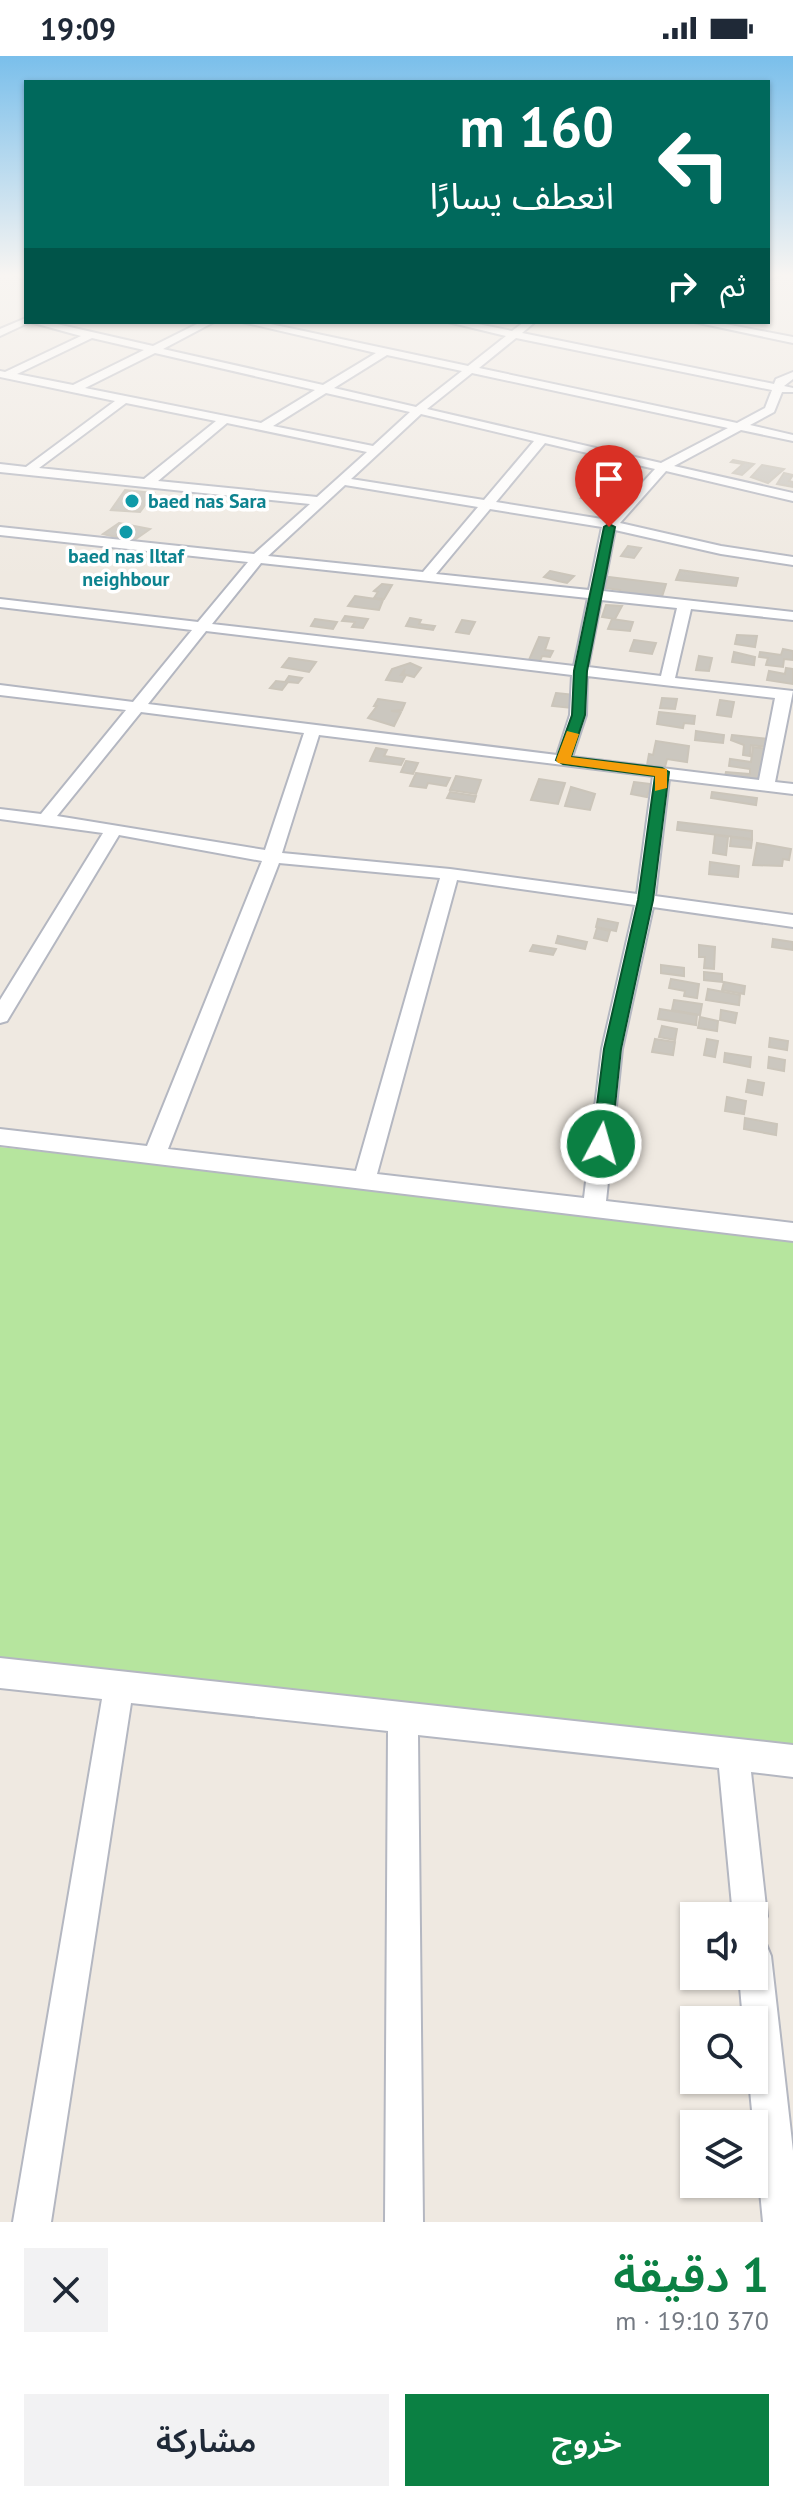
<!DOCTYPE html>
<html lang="ar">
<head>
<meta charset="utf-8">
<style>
	:root { --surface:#fff; --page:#f2f2f3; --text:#1f2937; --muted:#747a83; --accent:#0b8043 }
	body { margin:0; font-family:"PT Sans","Noto Sans Arabic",sans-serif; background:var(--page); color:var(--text); direction:rtl; height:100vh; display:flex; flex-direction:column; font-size:30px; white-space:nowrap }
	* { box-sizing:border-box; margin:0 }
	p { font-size:26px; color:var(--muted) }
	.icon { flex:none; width:44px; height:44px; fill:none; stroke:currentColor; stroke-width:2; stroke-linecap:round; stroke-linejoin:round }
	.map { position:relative; height:2166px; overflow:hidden; direction:ltr }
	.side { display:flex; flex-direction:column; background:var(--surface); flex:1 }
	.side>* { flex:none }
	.banner { position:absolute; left:24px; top:24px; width:746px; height:244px; border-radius:0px; box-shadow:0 2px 6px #0004; direction:rtl; background:#00695c; color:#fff; overflow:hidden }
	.buttons { position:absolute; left:680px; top:1846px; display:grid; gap:16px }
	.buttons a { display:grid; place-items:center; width:88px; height:88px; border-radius:0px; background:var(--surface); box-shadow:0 2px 6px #0004; font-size:40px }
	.pin { position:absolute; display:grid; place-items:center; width:68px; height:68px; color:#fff; margin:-82px -34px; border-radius:50% 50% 50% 0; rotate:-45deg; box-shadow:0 0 8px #0007 }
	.pin .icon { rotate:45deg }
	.me { position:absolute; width:88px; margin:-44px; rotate:6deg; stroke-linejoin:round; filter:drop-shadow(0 0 6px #0008) }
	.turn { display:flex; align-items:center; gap:28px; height:168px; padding:0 24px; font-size:36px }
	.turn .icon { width:104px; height:104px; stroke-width:2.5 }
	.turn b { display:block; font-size:56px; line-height:68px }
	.then { display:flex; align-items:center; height:76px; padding:0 24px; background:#0003; gap:16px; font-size:30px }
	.round { display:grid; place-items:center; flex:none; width:84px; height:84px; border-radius:0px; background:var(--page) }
	.head { display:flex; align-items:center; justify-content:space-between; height:136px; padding:0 24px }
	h1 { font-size:48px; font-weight:600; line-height:60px; color:var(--accent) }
	.button { display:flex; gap:16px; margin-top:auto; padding:16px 24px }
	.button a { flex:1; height:92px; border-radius:0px; background:var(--accent); color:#fff; font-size:32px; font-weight:600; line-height:92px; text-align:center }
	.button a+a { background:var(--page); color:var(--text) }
	.status { display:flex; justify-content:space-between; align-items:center; height:56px; padding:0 40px; background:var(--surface); direction:ltr }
	.status svg { height:22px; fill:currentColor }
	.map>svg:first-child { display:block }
</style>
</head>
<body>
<div class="status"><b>19:09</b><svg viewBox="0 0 49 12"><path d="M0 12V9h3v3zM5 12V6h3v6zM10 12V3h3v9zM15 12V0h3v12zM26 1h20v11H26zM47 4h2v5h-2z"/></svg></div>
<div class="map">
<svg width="793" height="2166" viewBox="0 0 793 2166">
	<rect width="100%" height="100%" fill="#efe9e1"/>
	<!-- green -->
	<path fill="#b6e59e" d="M 0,1091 L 793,1178 L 793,1690 L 0,1609 Z"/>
	<!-- building -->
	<g fill="#cbc7bf" stroke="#cbc5ba" stroke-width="2">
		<path d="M 733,404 L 754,408 L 742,419 L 733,417 L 743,408 L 731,406 Z"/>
		<path d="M 762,409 L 784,413 L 768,427 L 751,421 Z"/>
		<path d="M 784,417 L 793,419 L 789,425 L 793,426 L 793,431 L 777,428 Z"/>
		<path d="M 590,431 L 638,439 L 630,451 L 581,442 Z"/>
		<path d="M 125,434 L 154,437 L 140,456 L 111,454 Z"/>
		<path d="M 119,467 L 150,473 L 133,485 L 103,478 Z"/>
		<path d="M 628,490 L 641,492 L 634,502 L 621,500 Z"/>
		<path d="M 680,514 L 738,522 L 736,530 L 676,524 Z"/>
		<path d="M 550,515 L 574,520 L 567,527 L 558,525 L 544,521 Z"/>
		<path d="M 609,521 L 666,528 L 661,544 L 618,539 L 620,534 L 605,532 Z"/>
		<path d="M 382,528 L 392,529 L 384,543 L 374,542 L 378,536 L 374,535 Z"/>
		<path d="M 355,540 L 383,544 L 379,554 L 348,550 Z"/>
		<path d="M 606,549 L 622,550 L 615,563 L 602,561 Z"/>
		<path d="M 345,560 L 368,563 L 363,572 L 352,571 L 355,566 L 342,565 Z"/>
		<path d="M 410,562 L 421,564 L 419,568 L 435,570 L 433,574 L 406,570 Z"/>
		<path d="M 315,563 L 337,566 L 333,573 L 311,570 Z"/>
		<path d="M 612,563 L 633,566 L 630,575 L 608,573 Z"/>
		<path d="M 462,564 L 475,566 L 469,578 L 456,576 Z"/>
		<path d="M 737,579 L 757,580 L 755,591 L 735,588 Z"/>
		<path d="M 539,581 L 549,582 L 545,594 L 553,595 L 550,601 L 542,600 L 540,605 L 529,604 Z"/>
		<path d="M 634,584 L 656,587 L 652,598 L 630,595 Z"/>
		<path d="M 783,593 L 793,595 L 793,604 L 784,603 L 783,611 L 766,609 L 768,602 L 759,601 L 760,596 L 781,599 Z"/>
		<path d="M 734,596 L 755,601 L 754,609 L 732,606 Z"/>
		<path d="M 699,600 L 712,602 L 709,615 L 696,614 Z"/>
		<path d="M 289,602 L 316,606 L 309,616 L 282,611 Z"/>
		<path d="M 410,607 L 421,612 L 414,621 L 403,618 L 405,613 L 401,619 L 406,619 L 402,626 L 386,624 L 392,613 Z"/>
		<path d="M 786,612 L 793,613 L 793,628 L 767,624 L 769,615 L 785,618 Z"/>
		<path d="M 289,620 L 302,622 L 298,627 L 288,626 L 282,634 L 270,632 L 276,625 L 285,626 Z"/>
		<path d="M 556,637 L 576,639 L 572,652 L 552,650 Z"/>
		<path d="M 662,642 L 677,643 L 675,653 L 660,652 Z"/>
		<path d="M 378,643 L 405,647 L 402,654 L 391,655 L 401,656 L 394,670 L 368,662 L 377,650 L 374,650 Z"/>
		<path d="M 720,644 L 734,646 L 731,661 L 717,659 Z"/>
		<path d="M 659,656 L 695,660 L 694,668 L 684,667 L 683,672 L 657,668 Z"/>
		<path d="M 696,675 L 724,679 L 723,687 L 695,684 Z"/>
		<path d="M 732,679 L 768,683 L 767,691 L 751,689 L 750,700 L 743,699 L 744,689 L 731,684 Z"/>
		<path d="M 656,685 L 689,690 L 687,706 L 667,703 L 665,711 L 647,709 L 649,698 L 653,699 Z"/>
		<path d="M 753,691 L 767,693 L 764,725 L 725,720 L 726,716 L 750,718 L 750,713 L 729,710 L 730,703 L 751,706 Z"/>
		<path d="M 376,692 L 387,694 L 384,700 L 404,703 L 401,709 L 370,705 Z"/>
		<path d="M 406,705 L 418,707 L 413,718 L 401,716 Z"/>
		<path d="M 416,717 L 450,722 L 446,730 L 428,727 L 426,732 L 410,730 Z"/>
		<path d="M 456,720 L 481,724 L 476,738 L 450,734 Z"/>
		<path d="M 539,723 L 565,727 L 558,748 L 531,744 Z"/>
		<path d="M 634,726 L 651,728 L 647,741 L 631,738 Z"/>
		<path d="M 571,731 L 595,738 L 590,754 L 565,750 Z"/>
		<path d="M 450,736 L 476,740 L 474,746 L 447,742 Z"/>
		<path d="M 712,736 L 757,742 L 756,749 L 711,742 Z"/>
		<path d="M 678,766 L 752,775 L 752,783 L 677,774 Z"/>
		<path d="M 715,779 L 728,781 L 726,799 L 713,797 Z"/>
		<path d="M 731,781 L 752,784 L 751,792 L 730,790 Z"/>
		<path d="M 757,787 L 791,793 L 789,804 L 783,803 L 782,810 L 753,809 Z"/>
		<path d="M 710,806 L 739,810 L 738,821 L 709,818 Z"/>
		<path d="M 598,863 L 618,867 L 616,875 L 596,871 Z"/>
		<path d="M 597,872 L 610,875 L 607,885 L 594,882 Z"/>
		<path d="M 558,880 L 587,886 L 585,893 L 556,887 Z"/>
		<path d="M 773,883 L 793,886 L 793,894 L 772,891 Z"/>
		<path d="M 533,889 L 556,893 L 553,899 L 530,895 Z"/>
		<path d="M 699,889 L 715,891 L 714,913 L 704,912 L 705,901 L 699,901 Z"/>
		<path d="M 661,909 L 684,912 L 684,920 L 661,917 Z"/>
		<path d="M 704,916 L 722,918 L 722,926 L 704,924 Z"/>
		<path d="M 671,923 L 699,928 L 697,942 L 684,940 L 685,935 L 669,932 Z"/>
		<path d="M 724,926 L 745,930 L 744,938 L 722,934 Z"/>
		<path d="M 708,933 L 740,939 L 739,949 L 706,944 Z"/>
		<path d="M 674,944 L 702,948 L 700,959 L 672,954 Z"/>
		<path d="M 660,953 L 697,959 L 696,969 L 658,963 Z"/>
		<path d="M 721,954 L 737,957 L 735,967 L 720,964 Z"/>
		<path d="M 700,961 L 718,965 L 717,975 L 698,972 Z"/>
		<path d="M 662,970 L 677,973 L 675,984 L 659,981 Z"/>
		<path d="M 770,982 L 788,985 L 787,994 L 769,991 Z"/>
		<path d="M 655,983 L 675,986 L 673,999 L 652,996 Z"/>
		<path d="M 707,983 L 718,985 L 715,1001 L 704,999 Z"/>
		<path d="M 725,997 L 751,1001 L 750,1011 L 724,1006 Z"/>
		<path d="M 769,1001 L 785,1004 L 784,1015 L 768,1012 Z"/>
		<path d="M 748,1024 L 764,1027 L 762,1039 L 746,1036 Z"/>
		<path d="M 727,1041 L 746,1045 L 744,1058 L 725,1055 Z"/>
		<path d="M 745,1062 L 777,1068 L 776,1079 L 744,1073 Z"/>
	</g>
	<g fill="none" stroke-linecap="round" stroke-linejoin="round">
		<!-- street casing -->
		<g stroke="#b4b7c1" stroke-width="4">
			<g id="street">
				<path d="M 16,219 L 26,219 L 26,223 L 18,221 Z"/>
				<path d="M 768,219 L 780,219 L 768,224 Z"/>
				<path d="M 26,262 L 26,266 L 48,266 L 153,290 L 201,266 L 214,266 L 163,293 L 323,329 L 376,297 L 242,266 L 261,266 L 468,310 L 506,280 L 448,266 L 468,266 L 512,275 L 524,266 L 535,266 L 522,277 L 774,328 L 776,323 L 793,316 L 793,323 L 784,330 L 793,332 L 793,336 L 782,336 L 774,356 L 750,369 L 793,379 L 793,385 L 741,374 L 674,410 L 793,437 L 793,445 L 666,415 L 620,467 L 721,490 L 793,501 L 793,509 L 721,498 L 615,474 L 603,535 L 793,556 L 793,564 L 691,553 L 675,622 L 793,635 L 775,726 L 793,728 L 793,738 L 669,723 L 655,840 L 793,859 L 793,871 L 653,851 L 622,993 L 606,1145 L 793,1167 L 793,1185 L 0,1089 L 0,1073 L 147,1090 L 262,805 L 119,779 L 7,965 L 0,967 L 0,944 L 103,777 L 0,763 L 0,753 L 41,758 L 126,654 L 0,639 L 0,629 L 133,646 L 192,574 L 0,551 L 0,543 L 198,566 L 248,506 L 0,479 L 0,471 L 254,498 L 310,448 L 0,416 L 0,408 L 26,411 L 115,345 L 0,321 L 0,315 L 5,316 L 81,280 L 30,266 L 0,280 L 0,273 ZM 92,282 L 144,294 L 73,329 L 17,318 ZM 516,282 L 772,334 L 765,352 L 737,367 L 479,312 ZM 155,297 L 315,334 L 261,367 L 85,332 ZM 387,299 L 462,315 L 416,351 L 334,332 ZM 472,317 L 728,372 L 661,407 L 427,353 ZM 326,337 L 410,356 L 373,390 L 273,370 ZM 126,347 L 216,365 L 144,423 L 39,412 ZM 421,358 L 534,385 L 484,444 L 351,423 ZM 227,367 L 367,396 L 317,441 L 158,425 ZM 545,387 L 655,413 L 608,464 L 496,446 ZM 345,429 L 478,451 L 423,516 L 268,500 ZM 490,453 L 602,471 L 589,534 L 436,518 ZM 261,507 L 588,542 L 574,610 L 212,568 ZM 601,544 L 677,552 L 661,620 L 588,611 ZM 206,575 L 572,619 L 570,659 L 557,699 L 148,648 ZM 587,620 L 775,642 L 759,724 L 572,701 L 586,659 ZM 141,656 L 304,677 L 265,794 L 57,760 ZM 319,679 L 653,720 L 637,838 L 450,813 L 282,797 ZM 279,807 L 440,822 L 356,1115 L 168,1093 ZM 457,824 L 635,849 L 602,993 L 584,1142 L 377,1118 Z"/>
				<path d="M 694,266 L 715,266 L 793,281 L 793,287 Z"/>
				<path d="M 0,1602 L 793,1689 L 793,1721 L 751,1716 L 767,1860 L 762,1872 L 754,1875 L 754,1860 L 733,1860 L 719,1712 L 418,1679 L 423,2166 L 385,2166 L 388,1675 L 131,1647 L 51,2166 L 13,2166 L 102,1643 L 0,1632 Z"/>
				<path d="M 754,1883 L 766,1888 L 771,1900 L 793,2095 L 793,2166 L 763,2166 L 749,2024 L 754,2024 L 754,1964 L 743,1964 L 739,1920 L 754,1920 Z"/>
			</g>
		</g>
		<!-- street -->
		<use href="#street" fill="#fff" fill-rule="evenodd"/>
	</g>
	<!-- sky -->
	<linearGradient id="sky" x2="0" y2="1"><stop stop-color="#7abfeb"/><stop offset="0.42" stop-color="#f8f5f2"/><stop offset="1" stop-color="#f8f5f2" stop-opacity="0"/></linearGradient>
	<rect width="793" height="522" fill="url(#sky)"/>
	<!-- route -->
	<path fill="#0b8043" stroke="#07532c" stroke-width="2" d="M 609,468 L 615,471 L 587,615 L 585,659 L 571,701 L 662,712 L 669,716 L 653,844 L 621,993 L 611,1088 L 601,1095 L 592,1088 L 604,993 L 638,844 L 655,720 L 563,708 L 556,704 L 572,659 L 574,615 L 604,471 Z"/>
	<!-- slow -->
	<path fill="#f59e0b" d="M 567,675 L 579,678 L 571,701 L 667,713 L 667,732 L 655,735 L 655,720 L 558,707 L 556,704 Z"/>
	<!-- markers -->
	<g fill="#0f9aa8" stroke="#fff" stroke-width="3">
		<circle cx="132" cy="445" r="8"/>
		<circle cx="126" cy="476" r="8"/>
	</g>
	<g text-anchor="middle" stroke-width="7" stroke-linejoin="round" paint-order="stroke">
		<!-- far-culture labels -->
		<g font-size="20" font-weight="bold" fill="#0d838f" stroke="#fff" text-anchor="start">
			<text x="148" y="452">baed nas Sara</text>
			<text x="126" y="507" text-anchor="middle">baed nas Iltaf<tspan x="126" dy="23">neighbour</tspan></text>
		</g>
	</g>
</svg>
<div class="buttons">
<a><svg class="icon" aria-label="sound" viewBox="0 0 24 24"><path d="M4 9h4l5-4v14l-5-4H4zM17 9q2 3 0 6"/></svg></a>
<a><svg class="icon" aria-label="search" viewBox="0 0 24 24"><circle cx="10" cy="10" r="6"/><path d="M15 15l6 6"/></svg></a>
<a><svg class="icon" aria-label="layers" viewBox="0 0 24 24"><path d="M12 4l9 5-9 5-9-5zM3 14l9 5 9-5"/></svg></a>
</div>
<div class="pin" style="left:609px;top:471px;background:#d93025"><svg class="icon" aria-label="arrive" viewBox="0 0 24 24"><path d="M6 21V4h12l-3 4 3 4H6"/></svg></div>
<svg class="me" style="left:601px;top:1088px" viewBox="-20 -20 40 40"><circle r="17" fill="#0b8043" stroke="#fff" stroke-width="3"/><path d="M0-11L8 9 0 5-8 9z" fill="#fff"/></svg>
<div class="banner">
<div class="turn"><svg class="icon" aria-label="left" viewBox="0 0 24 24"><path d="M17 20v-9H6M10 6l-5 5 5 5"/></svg><div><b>160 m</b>انعطف يسارًا</div></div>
<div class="then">ثم<svg class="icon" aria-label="right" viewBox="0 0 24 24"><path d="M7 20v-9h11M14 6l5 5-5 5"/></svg></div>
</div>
</div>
<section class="side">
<div class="head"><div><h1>1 دقيقة</h1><p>370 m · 19:10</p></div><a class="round"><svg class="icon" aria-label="close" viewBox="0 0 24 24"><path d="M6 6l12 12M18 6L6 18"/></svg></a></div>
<div class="button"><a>خروج</a><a>مشاركة</a></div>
</section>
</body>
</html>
